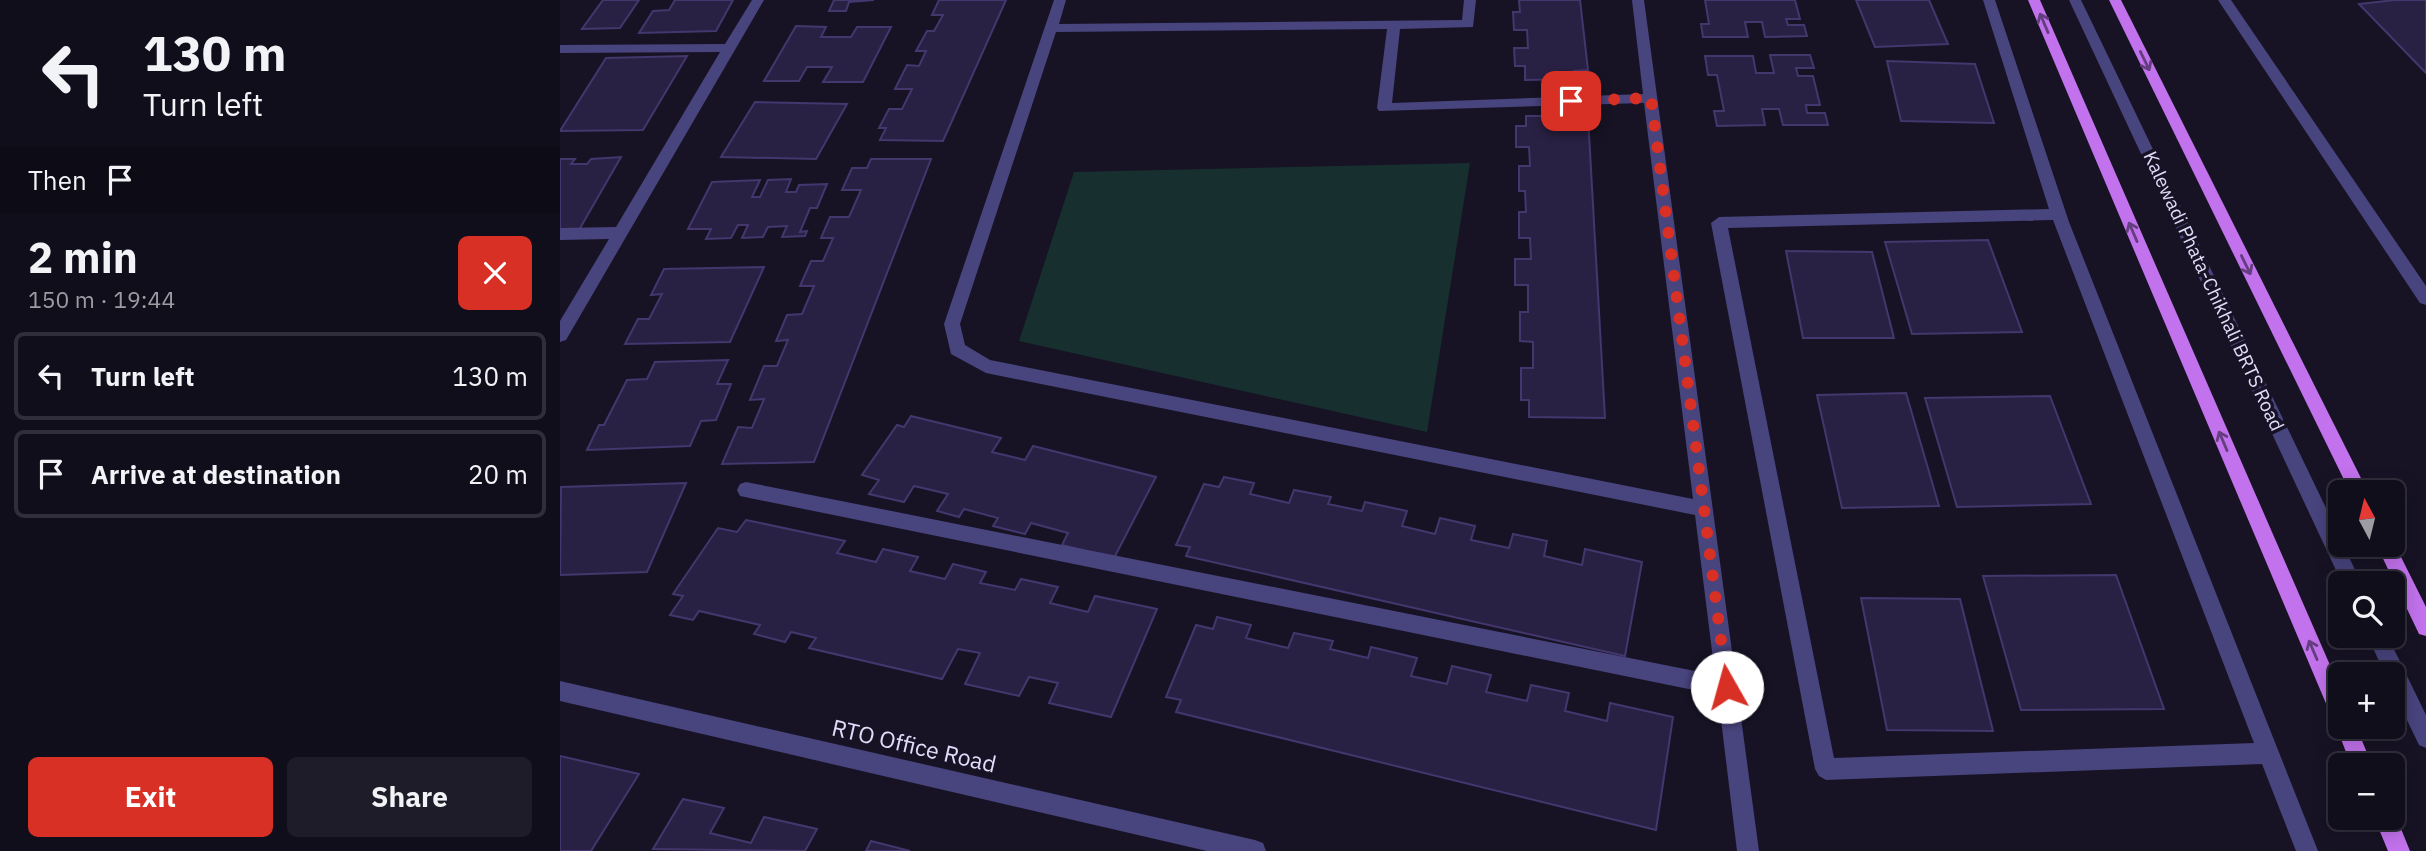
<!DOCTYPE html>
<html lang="en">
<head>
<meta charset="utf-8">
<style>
	:root { --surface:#110e1c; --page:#1e1c29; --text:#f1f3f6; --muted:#9c9ca3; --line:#302e3b; --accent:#d93025 }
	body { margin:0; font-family:"IBM Plex Sans",sans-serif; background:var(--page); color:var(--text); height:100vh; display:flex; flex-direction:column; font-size:26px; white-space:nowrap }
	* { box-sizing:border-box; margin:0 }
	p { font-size:23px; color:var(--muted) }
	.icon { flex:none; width:38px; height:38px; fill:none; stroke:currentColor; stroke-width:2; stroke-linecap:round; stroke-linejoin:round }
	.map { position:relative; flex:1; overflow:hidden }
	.drawer { display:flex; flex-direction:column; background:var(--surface); width:560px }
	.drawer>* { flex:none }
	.hud { background:#110e1c; color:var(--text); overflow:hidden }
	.needle { width:46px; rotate:353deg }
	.buttons { position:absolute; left:1768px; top:480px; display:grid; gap:14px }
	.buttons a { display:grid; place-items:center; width:77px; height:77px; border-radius:10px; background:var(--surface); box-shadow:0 4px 18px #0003,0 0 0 2px var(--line); font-size:35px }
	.pin { position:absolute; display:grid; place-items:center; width:60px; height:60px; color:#fff; margin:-30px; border-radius:14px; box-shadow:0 4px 10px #0006 }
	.me { position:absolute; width:77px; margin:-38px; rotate:353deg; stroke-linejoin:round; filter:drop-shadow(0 0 5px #0008) }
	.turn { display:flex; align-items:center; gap:24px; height:147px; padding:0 28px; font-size:32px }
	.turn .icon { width:91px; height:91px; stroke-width:2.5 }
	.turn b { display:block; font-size:49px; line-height:60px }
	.then { display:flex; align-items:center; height:66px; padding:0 28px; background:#0003; gap:14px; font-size:26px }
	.round { display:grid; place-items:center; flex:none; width:74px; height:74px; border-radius:10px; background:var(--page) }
	.head { display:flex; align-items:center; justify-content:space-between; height:119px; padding:0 28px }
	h1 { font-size:42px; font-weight:800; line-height:52px }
	.cta { display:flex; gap:14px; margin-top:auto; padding:14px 28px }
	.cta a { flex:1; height:80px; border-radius:10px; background:var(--accent); color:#fff; font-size:28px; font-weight:800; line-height:80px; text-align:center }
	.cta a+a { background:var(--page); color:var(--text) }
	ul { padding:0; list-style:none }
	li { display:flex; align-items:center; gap:21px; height:88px; margin:0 14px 10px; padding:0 14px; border:4px solid var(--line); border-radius:10px }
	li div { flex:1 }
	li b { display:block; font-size:26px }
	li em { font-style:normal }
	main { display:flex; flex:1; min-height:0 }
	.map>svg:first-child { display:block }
</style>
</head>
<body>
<main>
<section class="drawer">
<div class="hud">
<div class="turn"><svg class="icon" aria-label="left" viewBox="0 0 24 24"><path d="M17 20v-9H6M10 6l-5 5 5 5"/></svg><div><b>130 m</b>Turn left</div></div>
<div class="then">Then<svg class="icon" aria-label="arrive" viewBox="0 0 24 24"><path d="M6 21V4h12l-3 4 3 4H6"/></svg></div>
</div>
<div class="head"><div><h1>2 min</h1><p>150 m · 19:44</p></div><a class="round" style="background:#d93025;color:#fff"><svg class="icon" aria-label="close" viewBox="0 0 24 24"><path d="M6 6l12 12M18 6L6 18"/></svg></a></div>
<ul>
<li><svg class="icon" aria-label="left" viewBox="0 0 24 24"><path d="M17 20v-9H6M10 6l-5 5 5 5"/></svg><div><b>Turn left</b></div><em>130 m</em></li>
<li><svg class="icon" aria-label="arrive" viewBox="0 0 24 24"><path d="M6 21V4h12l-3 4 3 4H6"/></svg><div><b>Arrive at destination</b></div><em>20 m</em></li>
</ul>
<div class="cta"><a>Exit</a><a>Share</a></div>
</section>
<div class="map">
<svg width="1866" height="851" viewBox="0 0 1866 851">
	<rect width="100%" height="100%" fill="#171325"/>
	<!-- green -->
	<path fill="#172f2f" d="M 910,163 L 867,432 L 459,341 L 514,172 Z"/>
	<!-- building -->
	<g fill="#292144" stroke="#43376d" stroke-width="2">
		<path d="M 43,0 L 79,0 L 60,28 L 22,29 Z"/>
		<path d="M 115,0 L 173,0 L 156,31 L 79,33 L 93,11 L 109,10 Z"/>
		<path d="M 274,0 L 314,0 L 289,2 L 286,11 L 269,11 Z"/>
		<path d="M 379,0 L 446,0 L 383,141 L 320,140 L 326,128 L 319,128 L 329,109 L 342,109 L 352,89 L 335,89 L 347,65 L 359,66 L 366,51 L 356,51 L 367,31 L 374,31 L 383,15 L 372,15 Z"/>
		<path d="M 959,0 L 1020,0 L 1028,70 L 1014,71 L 1015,79 L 965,80 L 965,66 L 955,66 L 954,48 L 968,48 L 967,30 L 954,30 L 953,12 L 960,12 Z"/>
		<path d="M 1145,0 L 1235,0 L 1240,19 L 1226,19 L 1228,25 L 1244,25 L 1247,36 L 1205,37 L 1202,22 L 1185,22 L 1188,37 L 1143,37 L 1141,24 L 1149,24 Z"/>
		<path d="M 1296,0 L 1369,0 L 1388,44 L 1315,47 Z"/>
		<path d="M 1835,0 L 1866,0 L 1866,73 L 1799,4 Z"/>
		<path d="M 236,26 L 266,27 L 261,37 L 291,37 L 297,27 L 331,27 L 303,82 L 263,82 L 272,67 L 247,67 L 239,81 L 204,81 Z"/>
		<path d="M 1210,55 L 1250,55 L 1254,68 L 1236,68 L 1238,76 L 1253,76 L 1260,105 L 1246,105 L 1247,113 L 1265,113 L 1268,125 L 1223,125 L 1219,109 L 1202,109 L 1205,125 L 1157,126 L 1154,111 L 1164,111 L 1157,75 L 1148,75 L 1145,56 L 1193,56 L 1196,73 L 1214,73 Z"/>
		<path d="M 127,56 L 83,130 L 0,131 L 46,58 Z"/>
		<path d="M 1327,61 L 1415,64 L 1434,123 L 1341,121 Z"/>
		<path d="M 195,102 L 287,104 L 256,159 L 161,157 Z"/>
		<path d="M 966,116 L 1028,116 L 1045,418 L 969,417 L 969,400 L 961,400 L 961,368 L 973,368 L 973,342 L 960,341 L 960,312 L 968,312 L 968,285 L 955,285 L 955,259 L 971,259 L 970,238 L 959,238 L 959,212 L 966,212 L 965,191 L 959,191 L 959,166 L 970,166 L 969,147 L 956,147 L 956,126 L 966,126 Z"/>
		<path d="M 61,157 L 19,230 L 0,231 L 0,159 L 15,159 L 11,164 L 27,164 L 31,159 Z"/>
		<path d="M 311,159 L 371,159 L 254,462 L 162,464 L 178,427 L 192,428 L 204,399 L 190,400 L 204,366 L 217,366 L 228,340 L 216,341 L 227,315 L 242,314 L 254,286 L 240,286 L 251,261 L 263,261 L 273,238 L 261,238 L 270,217 L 289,217 L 301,190 L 282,190 L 292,168 L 307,168 Z"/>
		<path d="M 231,179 L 226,192 L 236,192 L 239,185 L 267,184 L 257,208 L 250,208 L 240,232 L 247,231 L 245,236 L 222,237 L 227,226 L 208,227 L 203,237 L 182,238 L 188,225 L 178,225 L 171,238 L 146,239 L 151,229 L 128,229 L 152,182 L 200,180 L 192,197 L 200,197 L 208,180 Z"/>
		<path d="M 1428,240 L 1462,332 L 1352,334 L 1325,242 Z"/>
		<path d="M 1226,251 L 1312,252 L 1334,338 L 1243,338 Z"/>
		<path d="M 204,267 L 170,342 L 65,344 L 78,319 L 89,319 L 102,294 L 91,295 L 104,269 Z"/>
		<path d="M 168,360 L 157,384 L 171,384 L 156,420 L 141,421 L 130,446 L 27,450 L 39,425 L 44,425 L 67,380 L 87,379 L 95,362 Z"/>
		<path d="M 1346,393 L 1379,506 L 1282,508 L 1257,395 Z"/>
		<path d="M 1490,396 L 1531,504 L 1397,507 L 1365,398 Z"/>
		<path d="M 351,416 L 441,438 L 432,452 L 465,460 L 473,446 L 596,477 L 554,558 L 502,545 L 508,533 L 471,523 L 465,534 L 433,526 L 438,518 L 404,509 L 399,517 L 377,511 L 388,494 L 354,486 L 344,502 L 309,494 L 319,480 L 302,475 L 337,425 L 344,427 Z"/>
		<path d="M 664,477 L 694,483 L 690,494 L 729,503 L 734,490 L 771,497 L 768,504 L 802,511 L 805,502 L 847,511 L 842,526 L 875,534 L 880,518 L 915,526 L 911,540 L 949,548 L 953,534 L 987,541 L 984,556 L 1022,565 L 1025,549 L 1082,562 L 1065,656 L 626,556 L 630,547 L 616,545 L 644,484 L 659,487 Z"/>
		<path d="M 126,483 L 87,572 L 0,575 L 1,487 Z"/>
		<path d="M 186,520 L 285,541 L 277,553 L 316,562 L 323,549 L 358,557 L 350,571 L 385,579 L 393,564 L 426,572 L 420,583 L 455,590 L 461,579 L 498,587 L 490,603 L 528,612 L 535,596 L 597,609 L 551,717 L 489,703 L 498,683 L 469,677 L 459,696 L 405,684 L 420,653 L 398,649 L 382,679 L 249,648 L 256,638 L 231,632 L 225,642 L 194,634 L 200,625 L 139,611 L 133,620 L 110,615 L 123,596 L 113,594 L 158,528 L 177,532 Z"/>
		<path d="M 1556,575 L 1604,709 L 1461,710 L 1423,576 Z"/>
		<path d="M 1301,598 L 1400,599 L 1433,731 L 1327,730 Z"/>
		<path d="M 657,617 L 691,625 L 686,638 L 728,648 L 734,633 L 773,641 L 770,649 L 808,658 L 811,647 L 857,658 L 851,676 L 887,684 L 892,666 L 931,675 L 926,692 L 967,701 L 971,685 L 1009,693 L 1005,711 L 1047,721 L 1050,703 L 1113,717 L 1096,830 L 616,712 L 621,700 L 606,697 L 636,625 L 653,629 Z"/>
		<path d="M 0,756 L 79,774 L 31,851 L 0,851 Z"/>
		<path d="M 123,799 L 164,808 L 150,833 L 191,843 L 204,817 L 257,829 L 245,851 L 93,849 Z"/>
		<path d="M 311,841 L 350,851 L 306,851 Z"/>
	</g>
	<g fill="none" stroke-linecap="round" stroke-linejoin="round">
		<!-- minor -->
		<g fill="#48447e" fill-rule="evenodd">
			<path d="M 192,0 L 204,0 L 6,340 L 0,342 L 0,321 L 49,239 L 0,240 L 0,228 L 56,227 L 160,52 L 0,53 L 0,45 L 165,44 Z"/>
			<path d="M 494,0 L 506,0 L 499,24 L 902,20 L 904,0 L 916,0 L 913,27 L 840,29 L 832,103 L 1083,94 L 1072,0 L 1084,0 L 1199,851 L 1177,851 L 1158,695 L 180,496 L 177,490 L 180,484 L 186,482 L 1155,675 L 1135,515 L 426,373 L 391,354 L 384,324 ZM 827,29 L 817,108 L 819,111 L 1084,103 L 1133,499 L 430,360 L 405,345 L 400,324 L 496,32 Z"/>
			<path d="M 1423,0 L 1435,0 L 1509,222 L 1758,851 L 1736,851 L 1702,764 L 1266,780 L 1259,776 L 1255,769 L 1151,223 L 1159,217 L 1489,209 ZM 1493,220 L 1694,743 L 1274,758 L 1168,228 Z"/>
			<path d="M 1509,0 L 1521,0 L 1780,537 L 1780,544 L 1783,544 L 1801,583 L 1782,583 Z"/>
			<path d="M 1658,0 L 1671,0 L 1866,286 L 1866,305 L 1860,303 Z"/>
			<path d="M 1807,635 L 1827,635 L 1866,715 L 1866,748 L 1859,745 L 1832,689 L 1832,674 L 1825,674 Z"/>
			<path d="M 0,681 L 695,840 L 703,843 L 706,851 L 647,851 L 0,701 Z"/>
		</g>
		<!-- major -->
		<g fill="#c272ec" fill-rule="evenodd">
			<path d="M 1468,0 L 1480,0 L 1780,688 L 1780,726 L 1796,726 L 1812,765 L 1791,765 L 1776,726 L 1777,722 L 1773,720 Z"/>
			<path d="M 1549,0 L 1561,0 L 1808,492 L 1790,492 Z"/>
			<path d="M 1832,539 L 1866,607 L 1866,636 L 1859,634 L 1816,544 L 1832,544 Z"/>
			<path d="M 1833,809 L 1850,851 L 1828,851 L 1814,817 L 1832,817 Z"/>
		</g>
	</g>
	<!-- one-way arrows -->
	<defs><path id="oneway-shaft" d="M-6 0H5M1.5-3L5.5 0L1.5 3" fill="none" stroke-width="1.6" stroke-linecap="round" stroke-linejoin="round" transform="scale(1.75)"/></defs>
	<g stroke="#643e7f">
		<use href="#oneway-shaft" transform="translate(1484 23) rotate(-113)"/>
		<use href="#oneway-shaft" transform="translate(1585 61) rotate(64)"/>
		<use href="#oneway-shaft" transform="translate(1573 232) rotate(-113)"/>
		<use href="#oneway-shaft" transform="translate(1686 265) rotate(64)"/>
		<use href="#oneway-shaft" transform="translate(1663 441) rotate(-113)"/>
		<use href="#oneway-shaft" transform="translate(1753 650) rotate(-113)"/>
	</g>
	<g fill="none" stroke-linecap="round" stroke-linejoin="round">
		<!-- route -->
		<path stroke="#d93025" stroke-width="12" stroke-dasharray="0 21.6" d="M 1011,101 L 1091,98 L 1167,687"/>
	</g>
	<g text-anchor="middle" stroke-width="7" stroke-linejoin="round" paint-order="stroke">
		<!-- street labels -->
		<g font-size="19" fill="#e1dcfa" stroke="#171325">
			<text transform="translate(1654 291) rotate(65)" y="7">Kalewadi Phata-Chikhali BRTS Road</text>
		</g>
		<!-- near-street labels -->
		<g font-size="23" fill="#e1dcfa" stroke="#171325">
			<text transform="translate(354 746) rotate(13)" y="8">RTO Office Road</text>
		</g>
	</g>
</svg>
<div class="buttons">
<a><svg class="needle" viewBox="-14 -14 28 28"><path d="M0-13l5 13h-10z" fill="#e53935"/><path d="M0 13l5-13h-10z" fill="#9c9ca3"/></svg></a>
<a><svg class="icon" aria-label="search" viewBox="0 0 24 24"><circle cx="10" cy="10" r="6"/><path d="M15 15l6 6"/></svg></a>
<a>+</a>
<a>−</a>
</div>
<div class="pin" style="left:1011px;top:101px;background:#d93025"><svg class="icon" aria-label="arrive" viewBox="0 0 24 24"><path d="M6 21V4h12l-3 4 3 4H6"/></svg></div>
<svg class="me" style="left:1167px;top:687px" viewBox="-20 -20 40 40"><circle r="19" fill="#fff"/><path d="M0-13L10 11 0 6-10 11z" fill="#d93025"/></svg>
</div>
</main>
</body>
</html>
